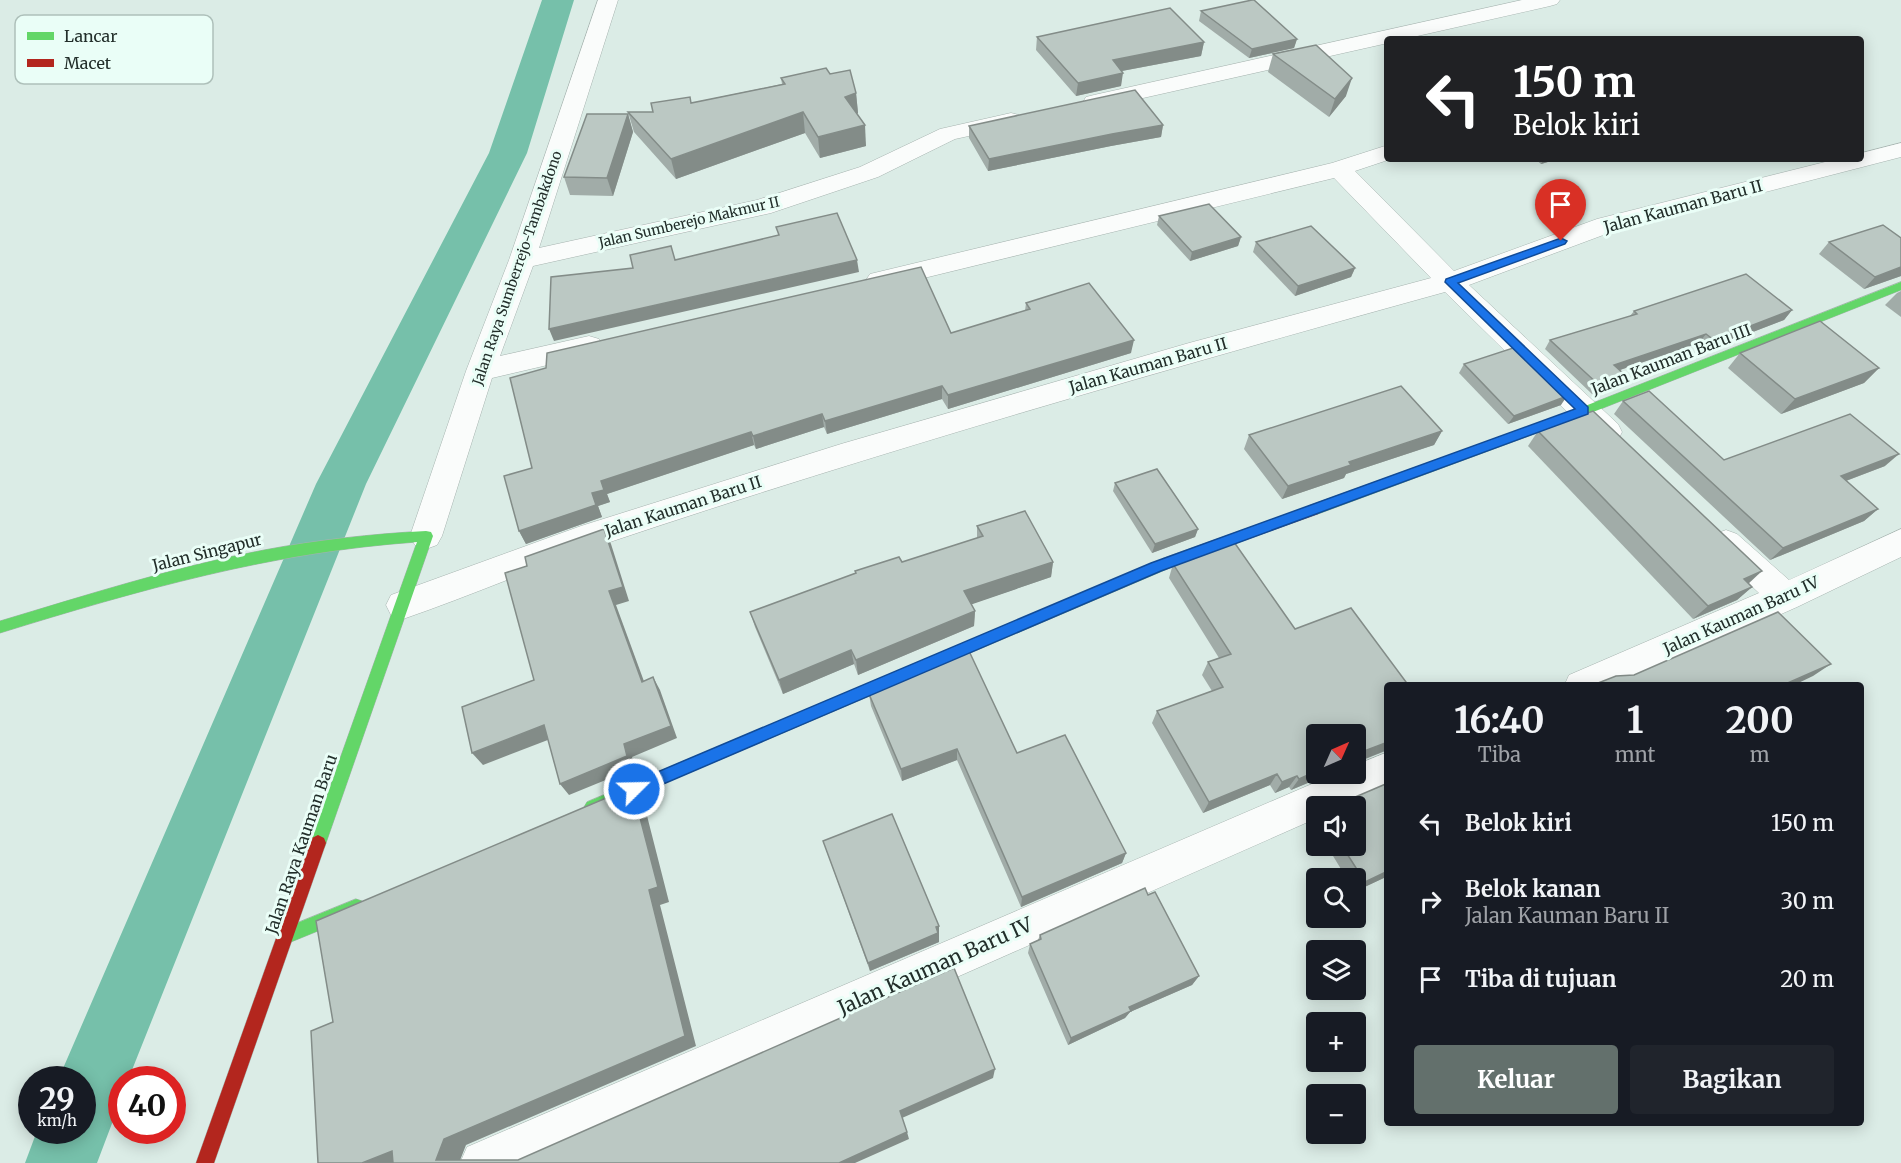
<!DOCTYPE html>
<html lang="id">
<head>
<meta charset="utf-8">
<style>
	:root { --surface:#171b24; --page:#20242c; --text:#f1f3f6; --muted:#9ea1a6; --accent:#63706c }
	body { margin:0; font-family:Merriweather,serif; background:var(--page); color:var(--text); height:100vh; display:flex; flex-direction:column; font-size:22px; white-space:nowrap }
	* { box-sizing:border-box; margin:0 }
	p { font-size:20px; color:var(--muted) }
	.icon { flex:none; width:33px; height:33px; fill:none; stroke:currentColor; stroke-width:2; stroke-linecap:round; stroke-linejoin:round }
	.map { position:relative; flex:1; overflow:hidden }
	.panel { position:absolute; left:1384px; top:682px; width:480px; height:444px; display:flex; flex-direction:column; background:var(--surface); border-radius:6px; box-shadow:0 3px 15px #0003 }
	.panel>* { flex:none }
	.hud { position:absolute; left:1384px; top:36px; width:480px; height:126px; border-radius:6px; box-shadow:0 3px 15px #0003; background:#202124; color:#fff; overflow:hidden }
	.needle { width:39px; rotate:45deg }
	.controls { position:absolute; left:1306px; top:724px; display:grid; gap:12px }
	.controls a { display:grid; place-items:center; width:60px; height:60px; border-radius:6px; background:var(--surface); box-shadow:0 3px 15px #0003; font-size:30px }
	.speed { position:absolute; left:18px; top:1066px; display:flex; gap:12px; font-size:30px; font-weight:700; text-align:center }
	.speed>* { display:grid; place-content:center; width:78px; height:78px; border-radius:50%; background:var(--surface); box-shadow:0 3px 15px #0003; line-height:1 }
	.speed small { font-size:15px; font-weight:400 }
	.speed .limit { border:9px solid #d22; background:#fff; color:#111 }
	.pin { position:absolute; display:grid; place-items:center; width:51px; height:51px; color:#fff; margin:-62px -26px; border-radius:50% 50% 50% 0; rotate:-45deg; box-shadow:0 0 6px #0007 }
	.pin .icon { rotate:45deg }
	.me { position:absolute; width:66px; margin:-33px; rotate:67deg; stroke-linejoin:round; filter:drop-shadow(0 0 4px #0008) }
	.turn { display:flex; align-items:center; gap:21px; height:126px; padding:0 30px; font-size:27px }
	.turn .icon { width:78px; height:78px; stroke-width:2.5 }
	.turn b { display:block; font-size:42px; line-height:51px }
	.eta { display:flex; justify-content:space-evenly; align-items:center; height:102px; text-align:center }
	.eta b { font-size:36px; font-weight:700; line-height:42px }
	.cta { display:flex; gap:12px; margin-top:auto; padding:12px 30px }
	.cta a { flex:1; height:69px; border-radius:6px; background:var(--accent); color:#fff; font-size:24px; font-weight:700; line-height:69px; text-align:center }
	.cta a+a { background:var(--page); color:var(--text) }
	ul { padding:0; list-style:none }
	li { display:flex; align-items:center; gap:18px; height:78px; padding:0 30px }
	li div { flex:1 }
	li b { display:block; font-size:22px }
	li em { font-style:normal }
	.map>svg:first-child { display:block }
</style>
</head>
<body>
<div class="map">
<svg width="1901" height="1163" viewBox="0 0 1901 1163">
	<rect width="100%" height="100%" fill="#dbece6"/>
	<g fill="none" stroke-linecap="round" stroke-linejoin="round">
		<!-- canal -->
		<path fill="#76c0aa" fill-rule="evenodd" d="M 542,0 L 574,0 L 527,153 L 366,484 L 128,1080 L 122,1080 L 122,1097 L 97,1163 L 25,1163 L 37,1131 L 82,1131 L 82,1080 L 58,1080 L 316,484 L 489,153 Z"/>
		<!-- street casing -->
		<g stroke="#a6b3af" stroke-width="1">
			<g id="street">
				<path d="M 598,0 L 618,0 L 539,248 L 757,200 L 860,167 L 940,129 L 1011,113 L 1019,115 L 1023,120 L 1019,125 L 955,139 L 878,177 L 771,213 L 533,266 L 500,356 L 589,336 L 599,339 L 603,346 L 599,353 L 492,378 L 442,536 L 437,545 L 426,549 L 415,545 L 410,536 L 466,371 L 509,260 Z"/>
				<path d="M 1522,0 L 1560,0 L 1557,4 L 1550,6 L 1404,39 L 1388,39 L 1388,43 L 1094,109 L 1086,107 L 1083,102 L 1086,97 L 1094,95 Z"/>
				<path d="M 1901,143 L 1901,157 L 1614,231 L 1469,285 L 1618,424 L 1622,432 L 1618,440 L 1607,443 L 1596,440 L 1445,292 C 1163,370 881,451 604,544 C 536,567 470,596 403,619 L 391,615 L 386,605 L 391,595 L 581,526 L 841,444 L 1189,343 L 1431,278 L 1334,178 L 879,289 L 870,286 L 866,280 L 870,274 L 1332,163 L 1388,145 L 1388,159 L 1391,159 L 1355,171 L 1454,271 L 1597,219 L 1837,159 L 1862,159 L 1862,153 Z"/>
				<path d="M 1901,529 L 1901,557 L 1797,607 L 1619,686 L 1564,686 L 1569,675 L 1759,593 L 1715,552 L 1710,543 L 1715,534 L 1726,530 L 1737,534 L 1789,580 Z"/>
				<path d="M 1388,752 L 1388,787 L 1343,807 L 1317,807 L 1317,818 L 536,1163 L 460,1163 L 467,1147 L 1335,774 L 1356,774 L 1356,765 Z"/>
			</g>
		</g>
		<!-- fast casing -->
		<g stroke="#a6b3af" stroke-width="1">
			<g id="fast">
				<path d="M 1901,282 L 1901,290 L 1588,414 L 1318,514 L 1313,515 L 1307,510 L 1308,506 L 1580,408 Z"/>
				<path d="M 426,531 L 431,532 L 433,536 L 326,843 L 324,848 L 318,851 L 312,848 L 310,843 L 417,542 C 272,552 139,590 0,633 L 0,621 C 87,595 174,567 264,550 C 317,540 371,534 426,531 Z"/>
				<path d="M 1167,558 L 1172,559 L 1174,563 L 1172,567 L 597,812 L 592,814 L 587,812 L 584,807 L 587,802 Z"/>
				<path d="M 356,899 L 362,901 L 364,907 L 362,913 L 286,944 L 280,942 L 278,936 L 280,930 Z"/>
			</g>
		</g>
		<!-- jam casing -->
		<g stroke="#a6b3af" stroke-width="1">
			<g id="jam">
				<path d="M 1313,505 L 1318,506 L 1319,510 L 1318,514 L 1167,568 L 1162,567 L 1160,563 L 1162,559 Z"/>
				<path d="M 318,835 L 324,838 L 326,843 L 214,1163 L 196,1163 L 310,843 L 312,838 Z"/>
			</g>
		</g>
		<!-- street -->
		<use href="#street" fill="#fafcfb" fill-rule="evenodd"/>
		<!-- fast -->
		<use href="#fast" fill="#63d668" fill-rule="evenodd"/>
		<!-- jam -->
		<use href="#jam" fill="#b3261e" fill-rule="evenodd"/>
	</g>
	<!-- wall -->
	<g fill="#a1aca8">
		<path d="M 1201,11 L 1297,39 L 1294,48 L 1249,58 L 1199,21 Z"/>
		<path d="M 1037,37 L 1204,42 L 1201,56 L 1122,71 L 1121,86 L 1076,96 L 1036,50 Z"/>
		<path d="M 1273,54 L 1346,96 L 1329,117 L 1268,72 Z"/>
		<path d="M 830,74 L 856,93 L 858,113 L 857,114 L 866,146 L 820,158 L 805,133 L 676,179 L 634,132 L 628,112 L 653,112 L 691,103 L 782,84 L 781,78 Z"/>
		<path d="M 628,114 L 633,132 L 613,196 L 570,195 L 564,177 Z"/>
		<path d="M 1163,125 L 1161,137 L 1111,146 L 988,171 L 969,138 L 969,126 Z"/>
		<path d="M 1535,159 L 1558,159 L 1541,164 Z"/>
		<path d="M 1159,216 L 1241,237 L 1238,246 L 1190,261 L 1157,225 Z"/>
		<path d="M 1256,242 L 1355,268 L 1351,277 L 1295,296 L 1253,252 Z"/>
		<path d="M 1829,242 L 1901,276 L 1864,289 L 1819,254 Z"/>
		<path d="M 1901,291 L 1901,317 L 1885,305 L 1897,293 Z"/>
		<path d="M 1026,303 L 1131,353 L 948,409 L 942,399 L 827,434 L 824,427 L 756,449 L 754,445 L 607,494 L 610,502 L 598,506 L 602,517 L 526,544 L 519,531 L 951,333 L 1025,311 Z"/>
		<path d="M 1792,310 L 1784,320 L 1706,350 L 1699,343 L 1620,370 L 1625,375 L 1618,384 L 1592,394 L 1545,349 L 1550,340 L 1630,316 L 1634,311 Z"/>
		<path d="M 1740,353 L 1879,368 L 1864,383 L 1781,414 L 1728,368 Z"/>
		<path d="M 1464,364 L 1561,405 L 1508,424 L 1459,373 Z"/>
		<path d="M 1623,401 L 1724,460 L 1885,466 L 1846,481 L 1878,509 L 1864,521 L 1770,560 L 1614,414 Z"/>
		<path d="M 1442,431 L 1434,445 L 1346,474 L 1344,478 L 1282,499 L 1244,449 L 1249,435 Z"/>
		<path d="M 1538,431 L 1749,584 L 1752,587 L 1737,600 L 1693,619 L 1528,446 Z"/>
		<path d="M 1115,483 L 1198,529 L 1195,537 L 1152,553 L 1113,491 Z"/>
		<path d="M 977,526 L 1053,562 L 1051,577 L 971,604 L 975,611 L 974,626 L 858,675 L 854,664 L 783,694 L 755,627 L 750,612 L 977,538 Z"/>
		<path d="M 1173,564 L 1295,629 L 1388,686 L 1388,750 L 1363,760 L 1356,769 L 1356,735 L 1317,774 L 1329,774 L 1291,790 L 1289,787 L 1275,793 L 1270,785 L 1203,813 L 1152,723 L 1157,711 L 1212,691 L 1202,675 L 1208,662 L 1219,658 L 1169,578 Z"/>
		<path d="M 869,694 L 1017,753 L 1126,853 L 1122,863 L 1021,907 L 957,760 L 902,781 L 871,706 Z"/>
		<path d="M 1328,798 L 1353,798 L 1388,876 L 1356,891 L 1356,879 L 1347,879 L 1327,846 L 1356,846 L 1356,807 L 1321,807 Z"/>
		<path d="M 1317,816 L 1317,831 L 1312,823 Z"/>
		<path d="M 823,841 L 939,926 L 939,942 L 870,971 Z"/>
		<path d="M 1148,895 L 1199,976 L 1192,985 L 1130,1012 L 1125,1018 L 1068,1045 L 1028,953 L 1030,944 L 1038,940 L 1040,935 Z"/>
	</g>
	<!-- shaded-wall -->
	<g fill="#838c88">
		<path d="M 1297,39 L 1294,48 L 1249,58 L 1252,49 Z"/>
		<path d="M 1204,42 L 1201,56 L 1111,73 L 1113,60 Z"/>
		<path d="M 1123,73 L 1121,86 L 1076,96 L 1078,83 Z"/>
		<path d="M 1352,78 L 1346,96 L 1329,117 L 1335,99 Z"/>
		<path d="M 856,93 L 858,113 L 847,117 L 845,97 Z"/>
		<path d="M 803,112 L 805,133 L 676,179 L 671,159 Z"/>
		<path d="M 628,114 L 633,132 L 613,196 L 607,178 Z"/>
		<path d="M 865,125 L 866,146 L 820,158 L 818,137 Z"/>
		<path d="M 1163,125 L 1161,137 L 1111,146 L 988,171 L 989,159 L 1112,134 Z"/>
		<path d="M 1544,159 L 1558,159 L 1541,164 Z"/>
		<path d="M 1241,237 L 1238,246 L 1190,261 L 1192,252 Z"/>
		<path d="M 857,260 L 859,272 L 554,341 L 549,329 Z"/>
		<path d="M 1901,267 L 1901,276 L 1864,289 L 1875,277 Z"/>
		<path d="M 1355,268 L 1351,277 L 1295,296 L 1298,286 Z"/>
		<path d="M 1792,310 L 1784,320 L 1706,350 L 1714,340 Z"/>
		<path d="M 1706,334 L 1699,343 L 1608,374 L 1614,365 Z"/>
		<path d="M 1134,340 L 1131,353 L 948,409 L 948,395 Z"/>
		<path d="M 1879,368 L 1864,383 L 1781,414 L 1795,399 Z"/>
		<path d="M 1625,375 L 1618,384 L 1592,394 L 1599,385 Z"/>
		<path d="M 942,386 L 942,399 L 827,434 L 825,421 Z"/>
		<path d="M 1567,396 L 1561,405 L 1508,424 L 1514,416 Z"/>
		<path d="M 822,414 L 824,427 L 756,449 L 753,436 Z"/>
		<path d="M 1442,431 L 1434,445 L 1346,474 L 1344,478 L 1282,499 L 1288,486 L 1349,462 Z"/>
		<path d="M 751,432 L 754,445 L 607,494 L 610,502 L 598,506 L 602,517 L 526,544 L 519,531 L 592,493 L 601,481 Z"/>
		<path d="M 1899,454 L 1885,466 L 1827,488 L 1841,476 Z"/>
		<path d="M 1878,509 L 1864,521 L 1770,560 L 1783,548 Z"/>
		<path d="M 604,529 L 611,544 L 629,601 L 616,605 L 649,695 L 642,682 L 609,591 Z"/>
		<path d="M 1198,529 L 1195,537 L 1152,553 L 1155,544 Z"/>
		<path d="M 1053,562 L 1051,577 L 964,607 L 964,591 Z"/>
		<path d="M 1762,571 L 1747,585 L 1744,579 Z"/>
		<path d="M 1752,587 L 1737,600 L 1693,619 L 1708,606 Z"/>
		<path d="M 975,611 L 974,626 L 858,675 L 856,660 Z"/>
		<path d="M 851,650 L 854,664 L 783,694 L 779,680 Z"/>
		<path d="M 1831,664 L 1813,676 L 1792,686 L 1781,686 Z"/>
		<path d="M 653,677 L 660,690 L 677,738 L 632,757 L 635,768 L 569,795 L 560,784 Z"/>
		<path d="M 544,725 L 553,738 L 483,765 L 472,753 Z"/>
		<path d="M 1388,742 L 1387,750 L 1362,760 L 1364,751 Z"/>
		<path d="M 957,749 L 957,760 L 902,781 L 901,769 Z"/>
		<path d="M 1317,771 L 1317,774 L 1329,774 L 1291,790 L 1299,779 Z"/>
		<path d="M 1277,774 L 1270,785 L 1203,813 L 1209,802 Z"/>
		<path d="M 1297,776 L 1289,787 L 1275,793 L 1282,782 Z"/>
		<path d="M 632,787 L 644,804 L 669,902 L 660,905 L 696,1046 L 466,1145 L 459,1163 L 436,1160 L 444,1139 L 649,890 Z"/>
		<path d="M 1126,853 L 1122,863 L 1021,907 L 1022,897 Z"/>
		<path d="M 1388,871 L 1388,876 L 1356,891 L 1365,882 Z"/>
		<path d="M 939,926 L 939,942 L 870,971 L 868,963 Z"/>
		<path d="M 1199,976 L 1192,985 L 1130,1012 L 1125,1018 L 1068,1045 L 1071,1038 L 1129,1007 Z"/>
		<path d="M 995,1069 L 993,1078 L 902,1118 L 900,1111 Z"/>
		<path d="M 907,1132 L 909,1139 L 855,1163 L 839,1163 Z"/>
		<path d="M 392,1151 L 400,1163 L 362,1163 Z"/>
	</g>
	<!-- building -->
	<g fill="#bbc8c3" stroke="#838c88" stroke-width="1.5">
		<path d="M 1252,0 L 1254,0 L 1297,39 L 1252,49 L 1201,11 Z"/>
		<path d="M 1170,8 L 1204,42 L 1113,60 L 1123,73 L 1078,83 L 1037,37 Z"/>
		<path d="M 1316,45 L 1352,78 L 1335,99 L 1273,54 Z"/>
		<path d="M 826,68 L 830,74 L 850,70 L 856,93 L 845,97 L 865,125 L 818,137 L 803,112 L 671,159 L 628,112 L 653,112 L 651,103 L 690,97 L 691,103 L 785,84 L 781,78 Z"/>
		<path d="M 1135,90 L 1163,125 L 1112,134 L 989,159 L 969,126 Z"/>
		<path d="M 587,114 L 628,114 L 607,178 L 564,177 Z"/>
		<path d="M 1209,204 L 1241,237 L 1192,252 L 1159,216 Z"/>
		<path d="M 837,213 L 857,260 L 549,329 L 551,277 L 633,268 L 630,255 L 671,246 L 675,260 L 779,235 L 776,227 Z"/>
		<path d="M 1883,225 L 1901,238 L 1901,267 L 1875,277 L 1829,242 Z"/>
		<path d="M 1311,226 L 1355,268 L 1298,286 L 1256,242 Z"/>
		<path d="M 921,267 L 951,333 L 1030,309 L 1026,303 L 1089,283 L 1134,340 L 948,395 L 942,386 L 825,421 L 822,414 L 753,436 L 751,432 L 601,481 L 604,490 L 592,493 L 596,505 L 519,531 L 504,476 L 532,468 L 510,378 L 546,368 L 547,353 Z"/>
		<path d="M 1746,274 L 1792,310 L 1714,340 L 1706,334 L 1614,365 L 1625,375 L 1599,385 L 1550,340 L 1637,314 L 1634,311 Z"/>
		<path d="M 1820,321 L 1879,368 L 1795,399 L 1740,353 Z"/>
		<path d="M 1516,347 L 1567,396 L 1514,416 L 1464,364 Z"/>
		<path d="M 1401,386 L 1442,431 L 1349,462 L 1351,465 L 1288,486 L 1249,435 Z"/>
		<path d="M 1649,391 L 1724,460 L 1850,414 L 1899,454 L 1841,476 L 1878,509 L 1783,548 L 1623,401 Z"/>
		<path d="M 1593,411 L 1762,571 L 1744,579 L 1752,587 L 1708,606 L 1538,431 Z"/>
		<path d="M 1157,469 L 1198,529 L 1155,544 L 1115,483 Z"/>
		<path d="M 1025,511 L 1053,562 L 964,591 L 975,611 L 856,660 L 851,650 L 779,680 L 750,612 L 856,573 L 855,571 L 899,557 L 902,562 L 983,536 L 977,526 Z"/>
		<path d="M 604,529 L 623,587 L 609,591 L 642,682 L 653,677 L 671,726 L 624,744 L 627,756 L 560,784 L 544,725 L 472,753 L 462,707 L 534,680 L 505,573 L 527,566 L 525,557 Z"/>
		<path d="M 1234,542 L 1295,629 L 1351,608 L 1409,686 L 1388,686 L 1388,742 L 1364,751 L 1363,760 L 1356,760 L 1356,735 L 1317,735 L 1317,771 L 1299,779 L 1297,776 L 1282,782 L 1277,774 L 1209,802 L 1157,711 L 1223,687 L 1208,662 L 1231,654 L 1173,564 Z"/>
		<path d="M 1778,612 L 1831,664 L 1783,685 L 1784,686 L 1593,685 L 1616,676 L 1634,675 Z"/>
		<path d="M 969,651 L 1017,753 L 1065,735 L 1126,853 L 1022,897 L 957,749 L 901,769 L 869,694 Z"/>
		<path d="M 1388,783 L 1388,871 L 1365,882 L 1342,846 L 1356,846 L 1356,807 L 1328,807 L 1328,798 L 1353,798 Z"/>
		<path d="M 632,787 L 658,887 L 649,890 L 685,1036 L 444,1139 L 436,1160 L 518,1160 L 954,968 L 995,1069 L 900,1111 L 907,1132 L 839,1163 L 393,1163 L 392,1151 L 362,1163 L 318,1163 L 311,1031 L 333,1022 L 316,921 Z"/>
		<path d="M 892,814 L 939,926 L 936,927 L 938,933 L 868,963 L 823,841 Z"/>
		<path d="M 1145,888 L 1148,895 L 1155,892 L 1199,976 L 1129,1007 L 1131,1011 L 1071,1038 L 1030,944 L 1041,939 L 1040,935 Z"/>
	</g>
	<!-- route -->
	<path fill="#1a73e8" stroke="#114b97" stroke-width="1.5" d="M 1561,238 L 1567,241 L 1565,244 L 1458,283 L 1588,407 L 1588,414 L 1161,571 L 640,794 L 634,796 L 629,794 L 626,789 L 629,784 L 1151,563 L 1575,409 L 1445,282 L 1446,279 Z"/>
	<g text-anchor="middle" stroke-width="6" stroke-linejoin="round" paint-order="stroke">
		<!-- far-street labels -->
		<g font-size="14" fill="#222e2a" stroke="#eafef7">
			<text transform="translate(689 222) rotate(-13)" y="5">Jalan Sumberejo Makmur II</text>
			<text transform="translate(517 268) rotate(-71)" y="5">Jalan Raya Sumberrejo-Tambakdono</text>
		</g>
		<!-- street labels -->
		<g font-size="16" fill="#222e2a" stroke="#eafef7">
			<text transform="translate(1683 206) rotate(-15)" y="6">Jalan Kauman Baru II</text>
			<text transform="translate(1671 359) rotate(-21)" y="6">Jalan Kauman Baru III</text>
			<text transform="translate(1148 365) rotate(-16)" y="6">Jalan Kauman Baru II</text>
			<text transform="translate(683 506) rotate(-18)" y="6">Jalan Kauman Baru II</text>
			<text transform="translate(207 552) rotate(-14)" y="6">Jalan Singapur</text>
			<text transform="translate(1741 615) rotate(-24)" y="6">Jalan Kauman Baru IV</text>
			<text transform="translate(301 844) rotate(-71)" y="6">Jalan Raya Kauman Baru</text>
		</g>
		<!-- near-street labels -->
		<g font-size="20" fill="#222e2a" stroke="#eafef7">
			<text transform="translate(935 966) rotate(-24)" y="7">Jalan Kauman Baru IV</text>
		</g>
	</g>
	<!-- legend -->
	<rect x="15" y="15" width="198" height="69" rx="9" fill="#eafef7" stroke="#aec0ba" stroke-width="1.5"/>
	<rect x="27" y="32" width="27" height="8" fill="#63d668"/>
	<rect x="27" y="59" width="27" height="8" fill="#b3261e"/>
	<g font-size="16" fill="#222e2a">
		<text x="64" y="42">Lancar</text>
		<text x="64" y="69">Macet</text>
	</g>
</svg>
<div class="controls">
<a><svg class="needle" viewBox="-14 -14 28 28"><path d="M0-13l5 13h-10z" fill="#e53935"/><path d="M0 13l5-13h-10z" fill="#9ea1a6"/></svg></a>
<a><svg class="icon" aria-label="sound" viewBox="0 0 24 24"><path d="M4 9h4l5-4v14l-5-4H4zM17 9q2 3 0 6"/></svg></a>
<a><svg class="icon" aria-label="search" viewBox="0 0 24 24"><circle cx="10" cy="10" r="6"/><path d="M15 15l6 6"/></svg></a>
<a><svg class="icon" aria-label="layers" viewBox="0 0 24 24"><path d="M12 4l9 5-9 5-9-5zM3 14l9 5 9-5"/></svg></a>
<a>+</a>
<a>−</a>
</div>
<div class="speed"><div>29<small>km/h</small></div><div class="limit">40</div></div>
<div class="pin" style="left:1561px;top:241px;background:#d93025"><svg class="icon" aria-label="arrive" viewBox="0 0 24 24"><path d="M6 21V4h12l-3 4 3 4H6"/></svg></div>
<svg class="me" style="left:634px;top:789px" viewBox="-20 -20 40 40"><circle r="17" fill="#1a73e8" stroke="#fff" stroke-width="3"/><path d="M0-11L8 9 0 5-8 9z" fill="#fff"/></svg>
<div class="hud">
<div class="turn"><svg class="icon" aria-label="left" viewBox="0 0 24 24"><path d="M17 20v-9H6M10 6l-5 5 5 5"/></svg><div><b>150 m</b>Belok kiri</div></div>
</div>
<section class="panel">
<div class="eta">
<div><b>16:40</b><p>Tiba</p></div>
<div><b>1</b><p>mnt</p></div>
<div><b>200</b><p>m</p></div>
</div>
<ul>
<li><svg class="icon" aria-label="left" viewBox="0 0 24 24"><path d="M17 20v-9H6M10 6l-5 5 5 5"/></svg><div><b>Belok kiri</b></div><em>150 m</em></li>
<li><svg class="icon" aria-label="right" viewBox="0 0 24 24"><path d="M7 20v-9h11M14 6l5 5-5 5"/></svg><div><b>Belok kanan</b><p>Jalan Kauman Baru II</p></div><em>30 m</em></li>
<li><svg class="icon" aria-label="arrive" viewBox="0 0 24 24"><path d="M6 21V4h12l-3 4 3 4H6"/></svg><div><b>Tiba di tujuan</b></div><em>20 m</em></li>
</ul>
<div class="cta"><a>Keluar</a><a>Bagikan</a></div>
</section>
</div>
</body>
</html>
